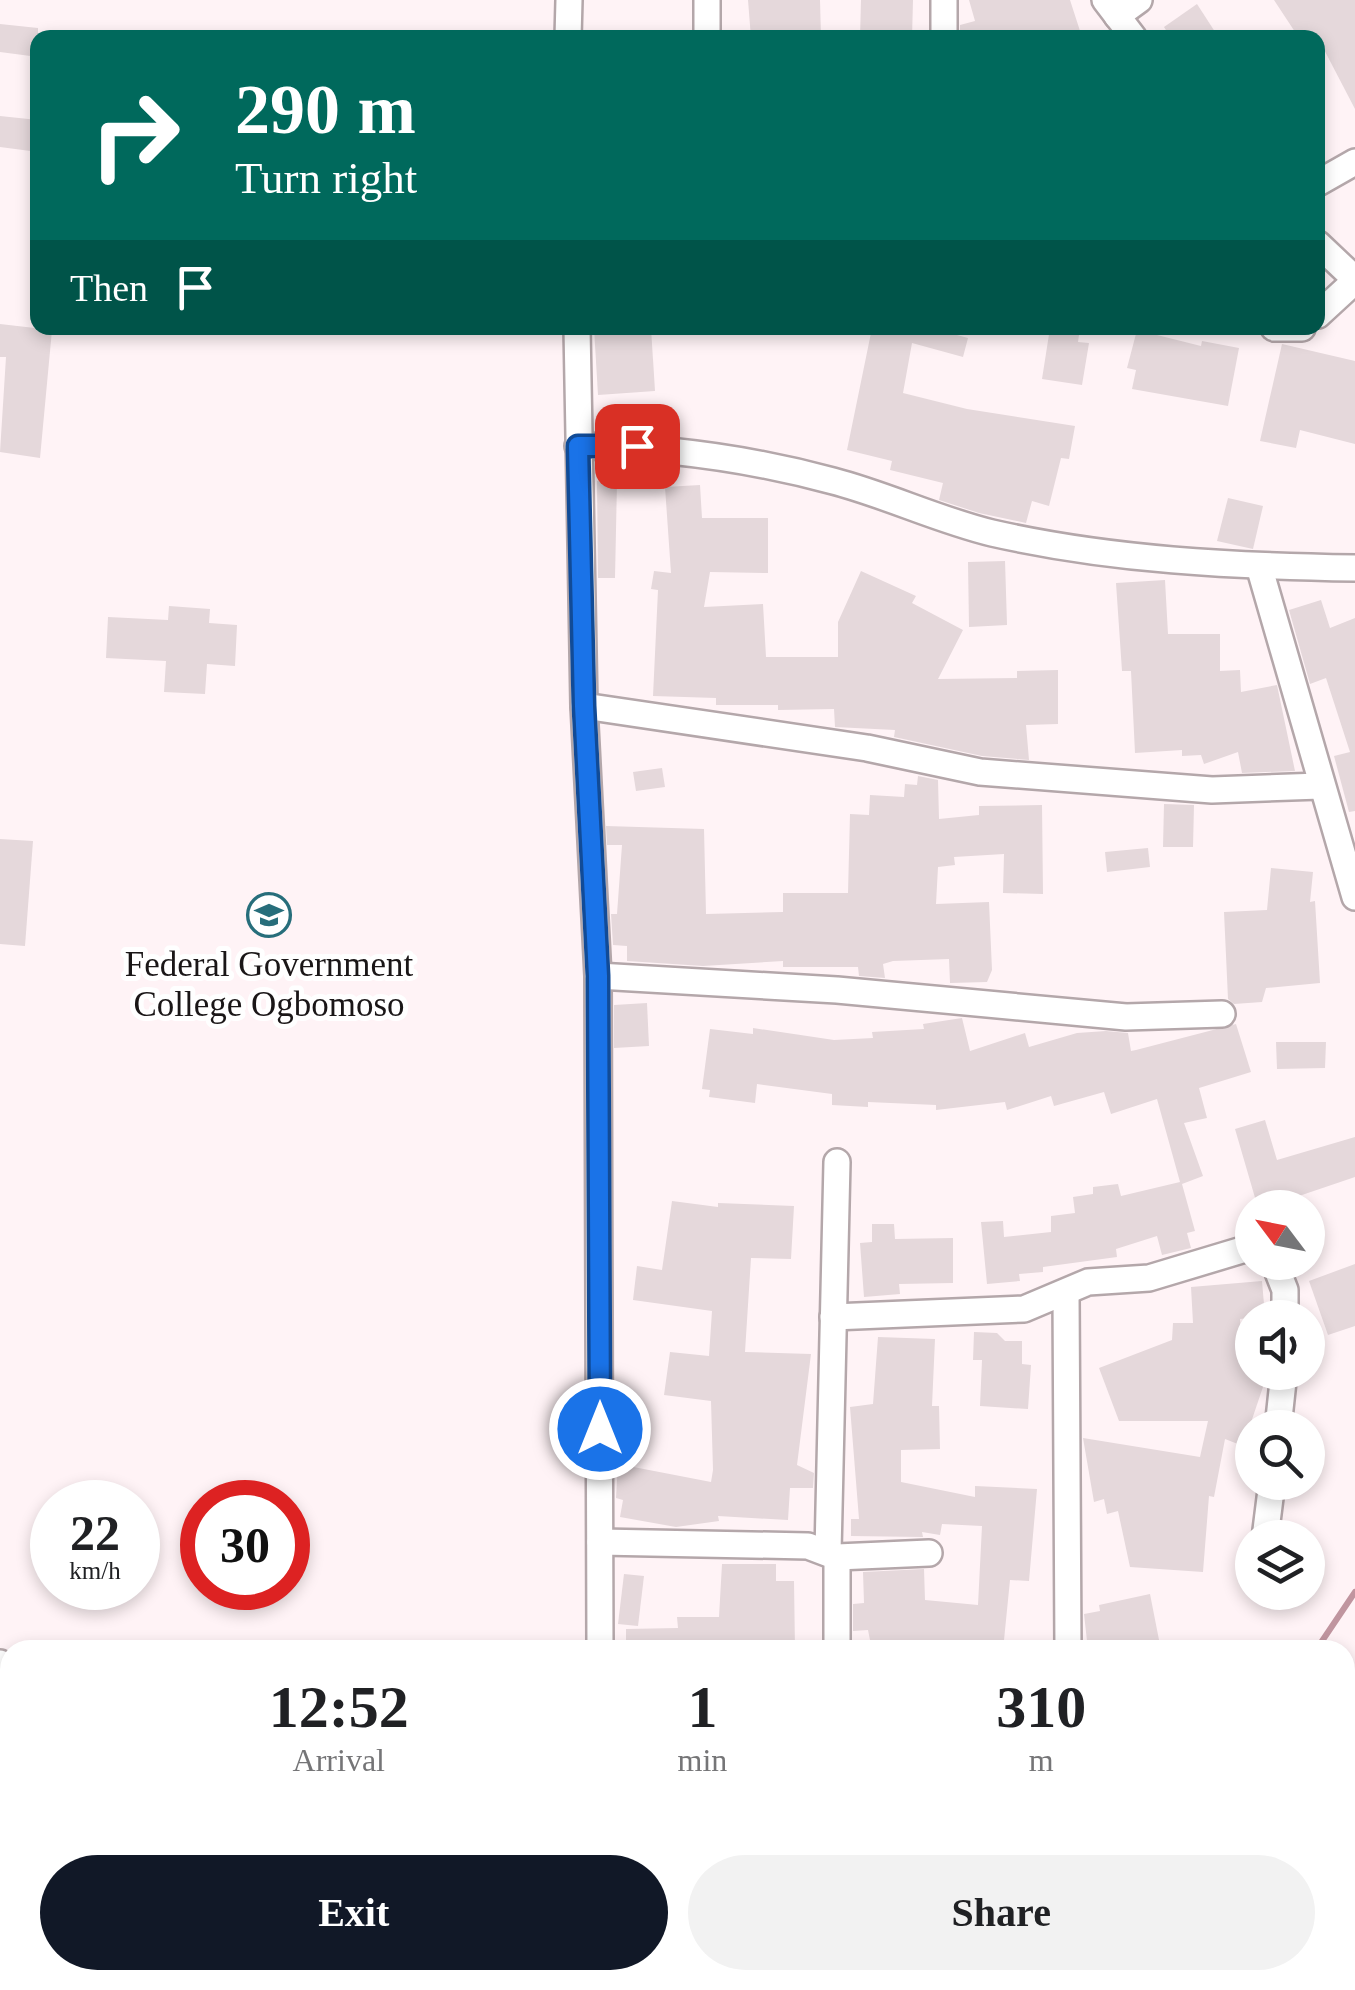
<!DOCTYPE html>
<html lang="en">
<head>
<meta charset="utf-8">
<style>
	:root { --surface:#fff; --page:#f2f2f2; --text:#202124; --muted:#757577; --accent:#111827 }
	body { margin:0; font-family:Georgia,serif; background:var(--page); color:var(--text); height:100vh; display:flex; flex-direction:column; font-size:38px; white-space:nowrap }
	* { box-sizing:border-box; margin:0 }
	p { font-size:32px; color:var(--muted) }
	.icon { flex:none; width:55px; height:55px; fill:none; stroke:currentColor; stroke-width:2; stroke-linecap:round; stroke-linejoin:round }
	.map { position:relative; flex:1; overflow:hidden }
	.side { position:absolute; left:0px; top:1640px; width:1355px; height:350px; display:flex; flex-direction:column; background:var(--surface); border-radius:30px 30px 0 0; box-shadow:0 5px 15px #0003 }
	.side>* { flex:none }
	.hud { position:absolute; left:30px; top:30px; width:1295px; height:305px; border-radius:20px; box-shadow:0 5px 15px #0003; background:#00695c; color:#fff; overflow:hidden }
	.needle { width:65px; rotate:302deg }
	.buttons { position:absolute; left:1235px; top:1190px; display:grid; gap:20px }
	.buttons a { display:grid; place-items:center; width:90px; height:90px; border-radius:50%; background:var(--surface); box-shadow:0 5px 15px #0003; font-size:50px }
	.speed { position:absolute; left:30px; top:1480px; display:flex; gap:20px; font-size:50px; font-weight:700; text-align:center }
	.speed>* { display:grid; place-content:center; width:130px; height:130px; border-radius:50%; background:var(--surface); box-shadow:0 5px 15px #0003; line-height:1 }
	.speed small { font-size:25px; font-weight:400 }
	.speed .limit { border:15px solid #d22; background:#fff; color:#111 }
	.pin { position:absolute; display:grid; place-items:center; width:85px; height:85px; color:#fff; margin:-42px; border-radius:20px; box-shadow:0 5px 15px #0006 }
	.me { position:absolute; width:110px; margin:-55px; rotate:0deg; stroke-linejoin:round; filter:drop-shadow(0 0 8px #0008) }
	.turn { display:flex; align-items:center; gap:35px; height:210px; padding:0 40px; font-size:45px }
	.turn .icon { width:130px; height:130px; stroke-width:2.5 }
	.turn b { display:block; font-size:70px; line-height:85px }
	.then { display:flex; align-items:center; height:95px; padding:0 40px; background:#0003; gap:20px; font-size:38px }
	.eta { display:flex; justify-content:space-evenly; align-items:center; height:170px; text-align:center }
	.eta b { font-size:60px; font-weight:700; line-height:70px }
	.primary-button { display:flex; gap:20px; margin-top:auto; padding:20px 40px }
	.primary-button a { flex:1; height:115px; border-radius:60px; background:var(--accent); color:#fff; font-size:40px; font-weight:700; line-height:115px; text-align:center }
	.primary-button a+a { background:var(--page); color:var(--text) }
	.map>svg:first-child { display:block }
</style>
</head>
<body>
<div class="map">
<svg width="1355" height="1990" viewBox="0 0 1355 1990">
	<rect width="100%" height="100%" fill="#fff3f6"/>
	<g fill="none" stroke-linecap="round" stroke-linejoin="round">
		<!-- stream -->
		<g stroke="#c0959f" stroke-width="6">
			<path d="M 1316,1650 L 1355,1592"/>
			<path d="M 849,1990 L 864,1980"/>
		</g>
	</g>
	<!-- building -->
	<g fill="#e5d8db">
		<path d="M 748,0 L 820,0 L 821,38 L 751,38 Z"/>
		<path d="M 861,0 L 913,0 L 912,38 L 860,38 Z"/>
		<path d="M 969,0 L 1070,0 L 1081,34 L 1069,38 L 960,38 L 960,25 L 975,21 Z"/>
		<path d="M 1274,0 L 1355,0 L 1355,109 L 1318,38 L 1299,38 Z"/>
		<path d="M 1197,4 L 1219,38 L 1171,38 L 1164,27 Z"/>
		<path d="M 0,24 L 38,28 L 38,57 L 0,52 Z"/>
		<path d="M 0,116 L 38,120 L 38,152 L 0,147 Z"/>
		<path d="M 0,324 L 52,330 L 40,458 L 0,452 L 6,357 L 0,357 Z"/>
		<path d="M 594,328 L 651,328 L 655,391 L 598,395 Z"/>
		<path d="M 872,328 L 931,328 L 968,338 L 963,357 L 912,343 L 903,393 L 967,409 L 1075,426 L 1069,459 L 1061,458 L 1049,506 L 1032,501 L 1026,523 L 979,513 L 939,500 L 943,483 L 890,470 L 892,461 L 847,450 Z"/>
		<path d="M 1050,328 L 1080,328 L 1078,342 L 1089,343 L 1082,385 L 1042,379 Z"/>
		<path d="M 1137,330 L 1201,346 L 1202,341 L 1239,348 L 1228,406 L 1132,389 L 1136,370 L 1127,368 Z"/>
		<path d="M 1282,344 L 1355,361 L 1355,444 L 1300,430 L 1296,448 L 1260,441 Z"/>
		<path d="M 597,481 L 617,482 L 615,578 L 598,578 Z"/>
		<path d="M 700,485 L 702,518 L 768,518 L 768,573 L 710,572 L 704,607 L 763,604 L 766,657 L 838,657 L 838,622 L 861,571 L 916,596 L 912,603 L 963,630 L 938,679 L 1017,678 L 1017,671 L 1058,670 L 1058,724 L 1026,725 L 1029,760 L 982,756 L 894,737 L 895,730 L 835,727 L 834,709 L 778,710 L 778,705 L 716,705 L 716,698 L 653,696 L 658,590 L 651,589 L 654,571 L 671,573 L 665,487 Z"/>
		<path d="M 1228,498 L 1263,506 L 1253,549 L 1217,541 Z"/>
		<path d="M 1005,561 L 1007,625 L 969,627 L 968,562 Z"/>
		<path d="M 1165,580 L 1168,634 L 1220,634 L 1220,671 L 1240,670 L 1241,692 L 1277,685 L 1295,771 L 1242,773 L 1238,752 L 1204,764 L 1201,755 L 1182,756 L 1182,750 L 1135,753 L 1131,671 L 1122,671 L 1116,583 Z"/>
		<path d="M 1321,600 L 1330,628 L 1355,618 L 1355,811 L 1349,812 L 1334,756 L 1350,752 L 1326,678 L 1310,684 L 1289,610 Z"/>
		<path d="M 169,606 L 210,609 L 209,623 L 237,625 L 235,666 L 207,664 L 205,694 L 164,692 L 166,661 L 106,658 L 108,617 L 168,620 Z"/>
		<path d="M 662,768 L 665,787 L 636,791 L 633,772 Z"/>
		<path d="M 918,776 L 938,780 L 939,819 L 979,815 L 979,806 L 1042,805 L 1043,894 L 1003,893 L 1004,854 L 954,857 L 955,865 L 938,867 L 936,904 L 989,902 L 992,970 L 987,982 L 950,983 L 949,959 L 893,961 L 883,964 L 885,978 L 859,976 L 858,967 L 783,967 L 783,961 L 703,966 L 627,961 L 627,946 L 613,945 L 611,914 L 617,914 L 622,845 L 607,845 L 606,826 L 704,829 L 706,914 L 783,912 L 783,893 L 848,893 L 850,814 L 869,815 L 870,795 L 904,797 L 905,784 L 917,785 Z"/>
		<path d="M 1164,804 L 1194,805 L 1193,847 L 1163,847 Z"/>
		<path d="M 0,839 L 33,841 L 25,946 L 0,944 Z"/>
		<path d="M 1148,848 L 1150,867 L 1107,872 L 1105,852 Z"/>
		<path d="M 1271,868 L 1313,872 L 1310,902 L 1315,901 L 1320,983 L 1266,988 L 1262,1002 L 1234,1004 L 1228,999 L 1224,912 L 1267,910 Z"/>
		<path d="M 647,1003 L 649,1046 L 614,1048 L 614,1005 Z"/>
		<path d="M 962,1018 L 970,1051 L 1025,1033 L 1029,1047 L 1077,1033 L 1106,1031 L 1128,1033 L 1131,1051 L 1136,1050 L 1236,1024 L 1251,1072 L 1199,1088 L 1207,1118 L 1184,1123 L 1203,1176 L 1182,1184 L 1195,1231 L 1187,1233 L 1191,1248 L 1162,1255 L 1157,1236 L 1116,1249 L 1117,1257 L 1043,1267 L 1043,1272 L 1019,1274 L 1020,1281 L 987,1284 L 981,1222 L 1003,1221 L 1004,1237 L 1051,1232 L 1051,1216 L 1075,1213 L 1073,1197 L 1093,1194 L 1093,1187 L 1118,1184 L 1121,1196 L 1180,1182 L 1157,1099 L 1111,1114 L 1104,1092 L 1054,1106 L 1051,1096 L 1007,1110 L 1005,1102 L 936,1110 L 936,1105 L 868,1102 L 868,1107 L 832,1105 L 832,1094 L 757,1084 L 755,1103 L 709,1097 L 710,1090 L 702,1089 L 710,1029 L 753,1034 L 753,1028 L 834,1040 L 873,1038 L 872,1032 L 924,1029 L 923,1024 Z"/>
		<path d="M 1276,1042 L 1326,1042 L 1325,1068 L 1277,1069 Z"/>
		<path d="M 1265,1120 L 1277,1160 L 1355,1137 L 1355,1177 L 1299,1196 L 1303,1208 L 1258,1208 L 1235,1129 Z"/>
		<path d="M 672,1201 L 718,1207 L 718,1203 L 794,1206 L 791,1259 L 751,1258 L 745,1352 L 811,1354 L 797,1465 L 814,1473 L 813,1488 L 790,1488 L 788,1520 L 718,1516 L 719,1521 L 676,1527 L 620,1517 L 623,1500 L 616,1498 L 618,1464 L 711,1482 L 713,1470 L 711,1401 L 664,1395 L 670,1352 L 709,1356 L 712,1311 L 633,1300 L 637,1266 L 662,1270 Z"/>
		<path d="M 872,1224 L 894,1224 L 895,1239 L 953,1238 L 953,1283 L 899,1284 L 900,1294 L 864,1297 L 860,1243 L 872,1242 Z"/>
		<path d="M 1355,1264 L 1355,1326 L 1328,1335 L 1309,1281 Z"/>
		<path d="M 1262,1281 L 1265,1316 L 1240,1319 L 1242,1357 L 1252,1358 L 1252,1377 L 1265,1381 L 1243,1446 L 1225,1439 L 1214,1497 L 1209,1496 L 1203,1572 L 1130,1567 L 1118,1511 L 1107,1514 L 1104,1499 L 1094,1502 L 1083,1438 L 1200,1457 L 1208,1421 L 1119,1421 L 1099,1368 L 1172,1340 L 1173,1323 L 1193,1323 L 1191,1287 Z"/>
		<path d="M 974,1332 L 997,1333 L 1005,1341 L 1022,1341 L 1022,1364 L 1031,1365 L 1028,1409 L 980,1406 L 982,1360 L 973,1360 Z"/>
		<path d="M 878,1337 L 935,1339 L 932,1406 L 939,1406 L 940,1449 L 901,1450 L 901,1482 L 975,1497 L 975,1486 L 1037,1489 L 1029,1581 L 1010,1580 L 1003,1650 L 895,1646 L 872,1650 L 868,1630 L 853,1631 L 853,1604 L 864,1603 L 863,1572 L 924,1569 L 925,1600 L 978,1605 L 982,1526 L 942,1524 L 940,1535 L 922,1532 L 923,1537 L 851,1536 L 851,1519 L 859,1519 L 850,1407 L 873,1404 Z"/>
		<path d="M 722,1564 L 776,1564 L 776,1581 L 794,1581 L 795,1650 L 626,1650 L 626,1629 L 678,1628 L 677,1617 L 719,1617 Z"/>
		<path d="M 624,1574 L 644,1576 L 638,1626 L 618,1624 Z"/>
		<path d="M 1150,1594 L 1160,1645 L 1088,1650 L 1084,1614 L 1100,1611 L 1099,1605 Z"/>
	</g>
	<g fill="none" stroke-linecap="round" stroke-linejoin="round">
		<!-- street casing -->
		<g stroke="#b4a7aa" stroke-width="30">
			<g id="street">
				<path d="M 944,0 L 944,38"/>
				<path d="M 1105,0 L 1134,38"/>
				<path d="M 1117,16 L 1139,0"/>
				<path d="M 568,38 L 569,0"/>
				<path d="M 707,38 L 707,0"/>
				<path d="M 1318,183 L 1355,162"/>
				<path d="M 1318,244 L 1355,279"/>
				<path d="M 1318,315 L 1355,281"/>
				<path d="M 577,328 L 584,706 L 598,976 L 600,1650"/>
				<path d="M 1274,328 L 1302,328"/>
				<path d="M 578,446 C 666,447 748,458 833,481 C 887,495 938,520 992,533 C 1111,560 1233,566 1355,568"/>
				<path d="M 1259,566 L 1355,897"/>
				<path d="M 584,706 L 867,748 L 980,772 L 1212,790 L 1320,786"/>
				<path d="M 598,976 L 837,990 L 1126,1017 L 1222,1014"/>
				<path d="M 1274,1262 L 1285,1290 L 1285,1318"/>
				<path d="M 1066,1294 L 1068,1650"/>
				<path d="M 833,1317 L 1024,1309 L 1088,1282 L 1149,1278 L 1252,1247"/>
				<path d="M 1278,1428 L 1284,1372"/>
				<path d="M 1265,1538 L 1272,1482"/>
				<path d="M 600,1542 L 808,1546 L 837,1557 L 837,1650"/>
				<path d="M 828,1552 L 837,1162"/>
				<path d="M 837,1557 L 929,1553"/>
				<path d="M 0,1663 L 0,1680"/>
				<path d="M 0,1777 L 10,1778"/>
				<path d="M 600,1980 L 600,1990"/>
			</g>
		</g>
		<!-- street -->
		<use href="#street" stroke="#fff" stroke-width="25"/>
	</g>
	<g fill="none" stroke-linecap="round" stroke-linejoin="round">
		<!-- route casing -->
		<g stroke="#114b97" stroke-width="25">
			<path id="route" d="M 600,1429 L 598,976 L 584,706 L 578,446 L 637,446"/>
		</g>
		<!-- route -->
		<use href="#route" stroke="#1a73e8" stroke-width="18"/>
	</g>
	<!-- icons -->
	<defs>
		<g id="university-ring" transform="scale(2.25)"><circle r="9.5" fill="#fff" stroke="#276e7b" stroke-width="1.5"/><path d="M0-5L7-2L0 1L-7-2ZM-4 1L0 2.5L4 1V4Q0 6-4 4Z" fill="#276e7b"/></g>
	</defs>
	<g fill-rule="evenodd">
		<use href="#university-ring" x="269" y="915"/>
	</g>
	<g text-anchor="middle" stroke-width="10" stroke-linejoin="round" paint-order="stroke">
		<!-- poi labels -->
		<g font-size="35" fill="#1a1617" stroke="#fff">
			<text x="269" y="976">Federal Government<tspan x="269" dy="40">College Ogbomoso</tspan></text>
		</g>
	</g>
</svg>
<div class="buttons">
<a><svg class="needle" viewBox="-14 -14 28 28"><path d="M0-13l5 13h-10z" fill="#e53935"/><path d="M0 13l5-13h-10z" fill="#757577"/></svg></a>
<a><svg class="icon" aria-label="sound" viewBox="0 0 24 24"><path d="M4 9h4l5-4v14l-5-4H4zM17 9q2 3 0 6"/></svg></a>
<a><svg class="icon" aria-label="search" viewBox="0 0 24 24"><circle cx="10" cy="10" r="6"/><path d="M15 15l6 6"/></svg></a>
<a><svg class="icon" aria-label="layers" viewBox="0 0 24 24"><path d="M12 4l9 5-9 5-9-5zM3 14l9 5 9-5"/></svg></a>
</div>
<div class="speed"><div>22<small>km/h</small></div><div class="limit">30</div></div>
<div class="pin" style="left:637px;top:446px;background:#d93025"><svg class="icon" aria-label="arrive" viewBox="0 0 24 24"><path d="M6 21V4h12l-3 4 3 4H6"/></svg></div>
<svg class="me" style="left:600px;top:1429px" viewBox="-20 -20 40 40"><circle r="17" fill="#1a73e8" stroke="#fff" stroke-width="3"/><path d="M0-11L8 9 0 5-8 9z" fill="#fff"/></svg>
<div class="hud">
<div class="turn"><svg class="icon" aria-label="right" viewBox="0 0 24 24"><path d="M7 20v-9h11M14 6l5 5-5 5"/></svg><div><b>290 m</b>Turn right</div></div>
<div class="then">Then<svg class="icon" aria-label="arrive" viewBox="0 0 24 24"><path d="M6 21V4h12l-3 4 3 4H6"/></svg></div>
</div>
<section class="side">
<div class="eta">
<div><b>12:52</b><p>Arrival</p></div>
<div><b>1</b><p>min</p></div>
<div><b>310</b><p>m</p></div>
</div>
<div class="primary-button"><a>Exit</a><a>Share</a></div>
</section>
</div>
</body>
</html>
